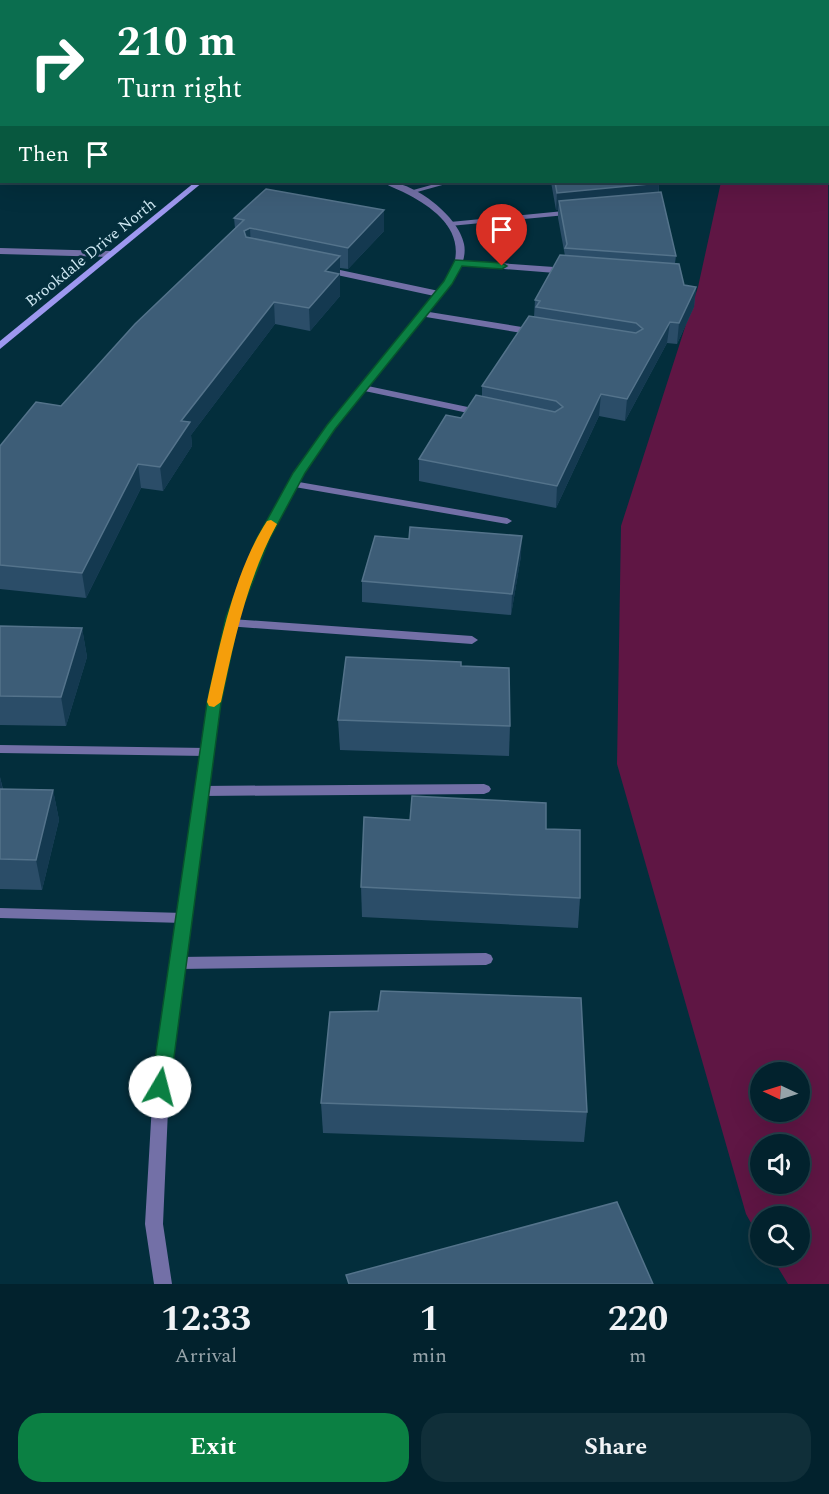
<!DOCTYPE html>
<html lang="en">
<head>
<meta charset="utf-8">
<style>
	:root { --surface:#02222d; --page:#102f39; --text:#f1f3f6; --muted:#96a4aa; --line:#233f49; --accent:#0b8043 }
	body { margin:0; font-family:Spectral,serif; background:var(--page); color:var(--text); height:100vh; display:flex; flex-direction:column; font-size:22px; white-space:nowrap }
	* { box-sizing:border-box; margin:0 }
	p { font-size:20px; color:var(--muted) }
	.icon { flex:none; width:33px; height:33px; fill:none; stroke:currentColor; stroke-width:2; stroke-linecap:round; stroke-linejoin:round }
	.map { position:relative; height:1284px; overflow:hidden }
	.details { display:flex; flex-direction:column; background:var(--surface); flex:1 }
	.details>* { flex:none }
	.hud { position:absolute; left:0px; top:0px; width:830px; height:183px; box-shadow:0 6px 24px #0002,0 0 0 2px var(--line); background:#0b6e4f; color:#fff; overflow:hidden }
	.needle { width:39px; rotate:274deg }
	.buttons { position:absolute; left:750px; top:1062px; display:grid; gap:12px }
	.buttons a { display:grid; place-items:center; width:60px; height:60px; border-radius:50%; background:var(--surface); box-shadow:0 6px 24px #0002,0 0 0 2px var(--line); font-size:30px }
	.pin { position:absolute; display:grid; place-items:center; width:51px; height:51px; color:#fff; margin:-62px -26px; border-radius:50% 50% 50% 0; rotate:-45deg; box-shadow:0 0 6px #0007 }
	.pin .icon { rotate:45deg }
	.me { position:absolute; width:66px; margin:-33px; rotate:8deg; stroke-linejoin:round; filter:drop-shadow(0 0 4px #0008) }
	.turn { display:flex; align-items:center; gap:21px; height:126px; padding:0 18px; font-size:27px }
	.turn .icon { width:78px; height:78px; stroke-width:2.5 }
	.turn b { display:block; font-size:42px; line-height:51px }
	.then { display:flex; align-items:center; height:57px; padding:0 18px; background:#0003; gap:12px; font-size:22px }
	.eta { display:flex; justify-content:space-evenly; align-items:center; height:102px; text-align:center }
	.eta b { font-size:36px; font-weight:700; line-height:42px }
	.action { display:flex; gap:12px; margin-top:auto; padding:12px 18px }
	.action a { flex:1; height:69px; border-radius:24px; background:var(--accent); color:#fff; font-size:24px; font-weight:700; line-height:69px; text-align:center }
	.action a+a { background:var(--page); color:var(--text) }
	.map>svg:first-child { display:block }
</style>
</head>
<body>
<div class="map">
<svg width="829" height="1284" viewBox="0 0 829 1284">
	<rect width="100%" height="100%" fill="#032e3c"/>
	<!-- green -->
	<path fill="#5f1644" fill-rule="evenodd" d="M 828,151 L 829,1284 L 788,1284 L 771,1256 L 800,1256 L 800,1216 L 760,1216 L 760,1239 L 746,1214 L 617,764 L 621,526 L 698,287 L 721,182 L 828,182 ZM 760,1072 L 800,1072 L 800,1112 L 760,1112 ZM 760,1144 L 800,1144 L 800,1184 L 760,1184 Z"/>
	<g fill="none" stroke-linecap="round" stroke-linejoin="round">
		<!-- lane -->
		<g fill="#7370a7" fill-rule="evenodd">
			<path d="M 442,182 L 453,182 L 410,194 L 406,192 Z"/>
			<path d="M 574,210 L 577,210 L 577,214 L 450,226 L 446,224 L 450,222 Z"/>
			<path d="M 458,260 L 568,268 L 572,271 L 568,274 L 455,265 L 455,261 Z"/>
			<path d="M 326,267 L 439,291 L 443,294 L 439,297 L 323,272 L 322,270 Z"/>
			<path d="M 423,311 L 534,329 L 539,332 L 534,335 L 420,316 L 420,312 Z"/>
			<path d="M 363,385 L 482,410 L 487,413 L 482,416 L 360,390 L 358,388 Z"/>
			<path d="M 293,481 L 507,518 L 512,521 L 507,524 L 289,486 L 288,484 L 289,482 Z"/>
			<path d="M 231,619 L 472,636 L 478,640 L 472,644 L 227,626 L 225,623 Z"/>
			<path d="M 0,745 L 207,748 L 212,749 L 213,752 L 212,755 L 207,756 L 0,753 Z"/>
			<path d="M 484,784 L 489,786 L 491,789 L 489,792 L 484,794 L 201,796 L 196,794 L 194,791 L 196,788 L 201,786 Z"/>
			<path d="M 0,908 L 184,913 L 189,914 L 191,918 L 189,922 L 184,923 L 0,918 Z"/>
			<path d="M 486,953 L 491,955 L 493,959 L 491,963 L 486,965 L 178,969 L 173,967 L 171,963 L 173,959 L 178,957 Z"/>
		</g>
		<!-- street -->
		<g fill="#7370a7" fill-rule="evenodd">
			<path d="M 383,182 C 411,179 459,216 464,244 C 467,258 459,272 452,284 L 335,429 L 304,473 L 268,540 L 239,617 L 220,703 L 169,1087 L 163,1224 L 172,1284 L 154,1284 L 145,1224 L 153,1087 L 208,703 L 227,617 L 256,540 L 294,473 L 327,425 L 445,281 C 448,274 453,267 455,260 C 461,228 433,208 409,195 C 400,190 390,187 383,182 Z"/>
			<path d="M 0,248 L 110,251 L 114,254 L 110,257 L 0,254 Z"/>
		</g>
		<!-- secondary -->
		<g fill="#9e98f0" fill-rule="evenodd">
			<path d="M 420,0 L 426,0 L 419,2 Z"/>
			<path d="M 195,182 L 203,182 L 0,349 L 0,341 Z"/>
		</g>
	</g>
	<!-- wall -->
	<g fill="#2b4d68">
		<path d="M 0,0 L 53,0 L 52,2 L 2,2 L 1,75 L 0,75 Z"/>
		<path d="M 72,0 L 307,0 L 307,2 L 73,2 Z"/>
		<path d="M 828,48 L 829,50 L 829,108 L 828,107 Z"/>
		<path d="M 551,182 L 659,182 L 659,192 L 676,256 L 675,263 L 684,285 L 696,287 L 694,307 L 677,344 L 667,343 L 625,421 L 599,416 L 556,508 L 419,481 L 419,459 L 482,396 L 482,386 L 534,317 L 535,300 L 565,256 L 558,218 L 558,210 L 556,210 Z"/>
		<path d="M 234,218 L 384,231 L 348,269 L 340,268 L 340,296 L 310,331 L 275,324 L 191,435 L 192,446 L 163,491 L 141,488 L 86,598 L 0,589 L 0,446 L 61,406 L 235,228 Z"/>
		<path d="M 521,556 L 511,615 L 362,602 L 362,581 Z"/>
		<path d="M 0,626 L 82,628 L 87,657 L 66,726 L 0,725 Z"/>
		<path d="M 461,666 L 510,726 L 509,756 L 340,750 L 338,720 Z"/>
		<path d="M 0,777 L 3,789 L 53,790 L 59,820 L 42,890 L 0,889 Z"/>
		<path d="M 546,829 L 580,898 L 578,928 L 362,917 L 361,887 Z"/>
		<path d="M 321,1103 L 587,1112 L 584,1142 L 323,1133 Z"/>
	</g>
	<!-- shaded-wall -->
	<g fill="#143950">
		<path d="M 43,0 L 53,0 L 52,2 L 42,2 Z"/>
		<path d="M 298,0 L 307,0 L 307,2 L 294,2 Z"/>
		<path d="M 589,0 L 599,0 L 598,2 L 587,2 Z"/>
		<path d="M 2,60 L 2,75 L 0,66 L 0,62 Z"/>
		<path d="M 659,183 L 658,200 L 559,201 L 558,210 L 556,210 L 557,193 Z"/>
		<path d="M 384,210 L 384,231 L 348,269 L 348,248 Z"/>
		<path d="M 250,228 L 251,249 L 246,252 L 244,231 Z"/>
		<path d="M 340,256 L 340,296 L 310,331 L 309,308 L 325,271 Z"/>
		<path d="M 696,287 L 694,307 L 677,344 L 679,323 Z"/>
		<path d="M 274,302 L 275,324 L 191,435 L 192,446 L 163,491 L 160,467 L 181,421 Z"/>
		<path d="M 670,322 L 667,343 L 625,421 L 627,399 Z"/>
		<path d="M 601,394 L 599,416 L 556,508 L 557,486 Z"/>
		<path d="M 138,464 L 141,488 L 86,598 L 82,573 Z"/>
		<path d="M 522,536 L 521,556 L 511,615 L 512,594 Z"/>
		<path d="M 82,628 L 87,657 L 66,726 L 61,697 Z"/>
		<path d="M 0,777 L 6,806 L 0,799 Z"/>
		<path d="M 53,790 L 59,820 L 42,890 L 36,860 Z"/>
	</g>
	<!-- building -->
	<g fill="#3d5d77" stroke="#54738b" stroke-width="1.5">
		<path d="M 0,0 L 43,0 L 42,2 L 2,2 L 2,17 L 0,17 Z"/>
		<path d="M 91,0 L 298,0 L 294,2 L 96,2 Z"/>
		<path d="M 481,0 L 589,0 L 587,2 L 479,2 Z"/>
		<path d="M 769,0 L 804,0 L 805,2 L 769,2 Z"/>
		<path d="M 0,24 L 2,24 L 2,60 L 0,62 Z"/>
		<path d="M 828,48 L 829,50 L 829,93 L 828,92 Z"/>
		<path d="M 555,182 L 659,182 L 659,183 L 557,193 Z"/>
		<path d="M 266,189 L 384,210 L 348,248 L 250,228 L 244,231 L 246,237 L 340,256 L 325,271 L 339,274 L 309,308 L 274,302 L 181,421 L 190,422 L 160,467 L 138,464 L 82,573 L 0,565 L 0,446 L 36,402 L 61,406 L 135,324 L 244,220 L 234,218 Z"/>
		<path d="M 661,192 L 676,256 L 565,248 L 567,244 L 559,201 Z"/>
		<path d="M 560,255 L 679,264 L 684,285 L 696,287 L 679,323 L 670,322 L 627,399 L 601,394 L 557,486 L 419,459 L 446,415 L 461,418 L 476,395 L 555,412 L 563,407 L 556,401 L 482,386 L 529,316 L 636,333 L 643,329 L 636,323 L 536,307 L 540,301 L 535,300 Z"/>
		<path d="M 410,527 L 522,536 L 512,594 L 362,581 L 375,536 L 409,539 Z"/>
		<path d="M 0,626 L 82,628 L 61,697 L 0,696 Z"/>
		<path d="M 346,657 L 461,662 L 461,666 L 509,668 L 510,726 L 338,720 Z"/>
		<path d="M 0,789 L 53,790 L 36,860 L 0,859 Z"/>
		<path d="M 412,796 L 546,803 L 546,829 L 580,830 L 580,898 L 361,887 L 364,817 L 410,820 Z"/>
		<path d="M 381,991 L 581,998 L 587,1112 L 321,1103 L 330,1012 L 378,1011 Z"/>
		<path d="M 617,1202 L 653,1284 L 349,1284 L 346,1275 Z"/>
	</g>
	<!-- route -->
	<path fill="#0b8043" stroke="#07532c" stroke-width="1.5" d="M 455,260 L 502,263 L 507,266 L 502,269 L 462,266 L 452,284 L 335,429 L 305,473 L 269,540 L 239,617 L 221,703 L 170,1087 L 167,1092 L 160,1095 L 154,1092 L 151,1087 L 207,703 L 226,617 L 256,540 L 293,473 L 327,425 L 444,281 Z"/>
	<!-- slow -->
	<path fill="#f59e0b" d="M 271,520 L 277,524 C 247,579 234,641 221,702 L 214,707 L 209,706 L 207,702 C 220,644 234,572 267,521 Z"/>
	<g text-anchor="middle" stroke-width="6" stroke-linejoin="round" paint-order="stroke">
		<!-- far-street labels -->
		<g font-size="16" fill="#cee8f3" stroke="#032e3c">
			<text transform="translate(90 252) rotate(-39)" y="6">Brookdale Drive North</text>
		</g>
	</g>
</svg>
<div class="buttons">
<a><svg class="needle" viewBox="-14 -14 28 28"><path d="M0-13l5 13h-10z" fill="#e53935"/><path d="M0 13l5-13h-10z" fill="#96a4aa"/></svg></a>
<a><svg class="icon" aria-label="sound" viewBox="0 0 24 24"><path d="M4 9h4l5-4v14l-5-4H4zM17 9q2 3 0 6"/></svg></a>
<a><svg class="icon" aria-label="search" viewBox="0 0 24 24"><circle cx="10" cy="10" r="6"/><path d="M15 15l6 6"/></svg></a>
</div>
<div class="pin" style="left:502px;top:266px;background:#d93025"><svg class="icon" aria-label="arrive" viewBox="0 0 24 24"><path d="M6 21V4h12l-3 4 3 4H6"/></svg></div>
<svg class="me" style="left:160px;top:1087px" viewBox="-20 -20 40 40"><circle r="19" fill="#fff"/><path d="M0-13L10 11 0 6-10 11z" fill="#0b8043"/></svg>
<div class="hud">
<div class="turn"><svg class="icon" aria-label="right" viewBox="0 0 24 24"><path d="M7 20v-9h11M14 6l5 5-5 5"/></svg><div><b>210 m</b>Turn right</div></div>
<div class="then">Then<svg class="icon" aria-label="arrive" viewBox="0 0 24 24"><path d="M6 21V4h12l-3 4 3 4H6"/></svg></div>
</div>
</div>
<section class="details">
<div class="eta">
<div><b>12:33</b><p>Arrival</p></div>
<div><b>1</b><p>min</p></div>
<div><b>220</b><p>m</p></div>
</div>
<div class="action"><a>Exit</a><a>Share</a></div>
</section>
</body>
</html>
